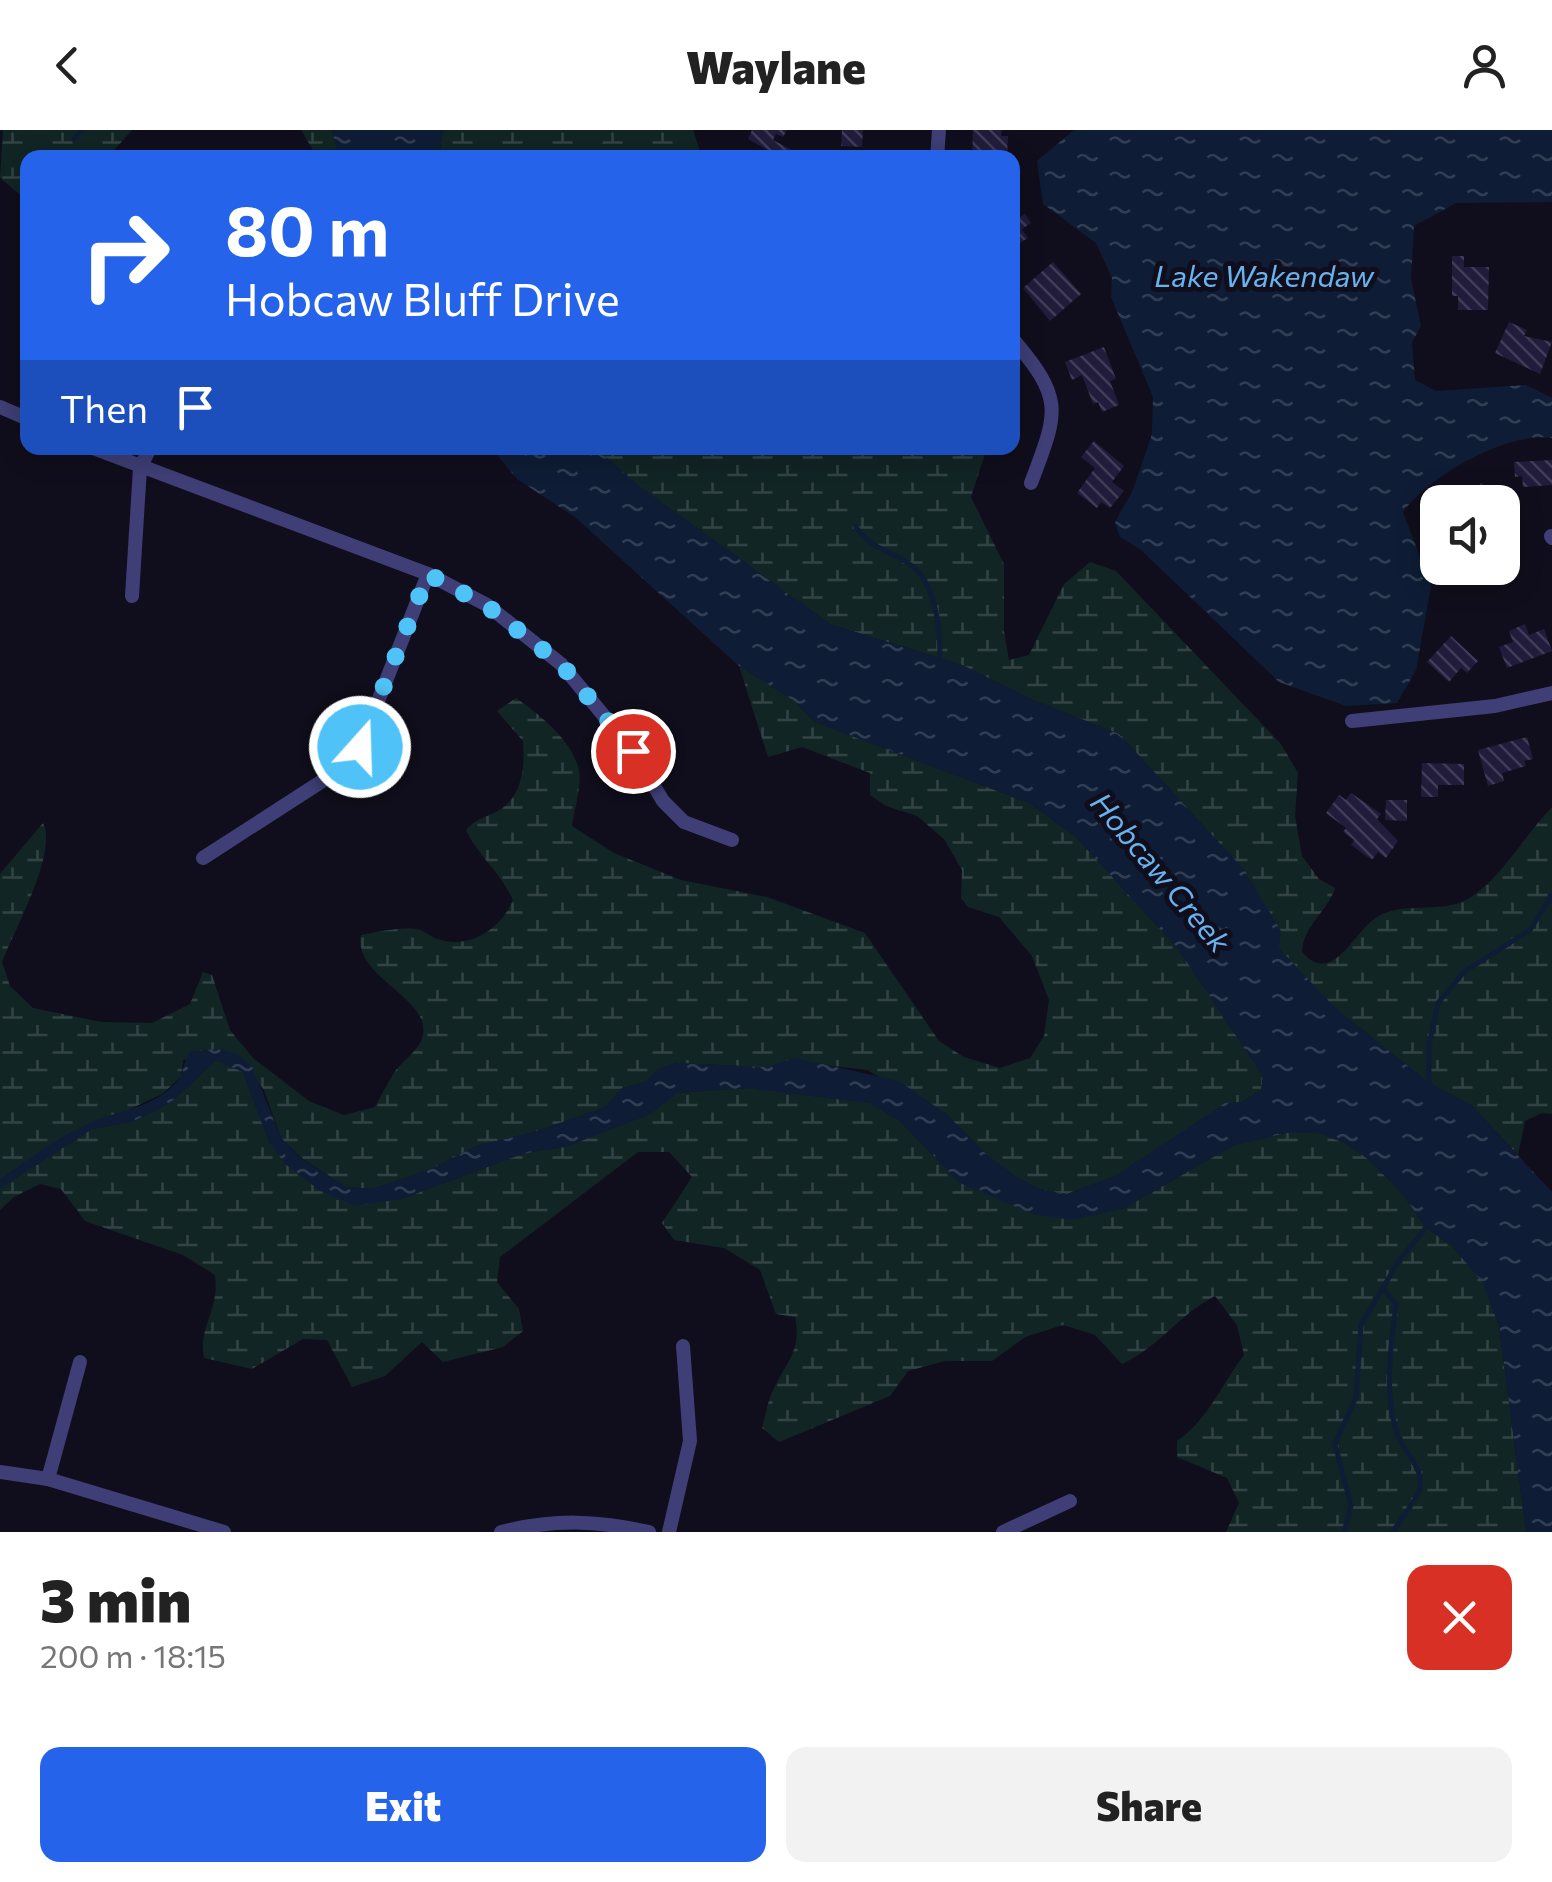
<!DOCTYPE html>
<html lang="en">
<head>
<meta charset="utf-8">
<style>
	:root { --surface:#fff; --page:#f2f2f2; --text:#222; --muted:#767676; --accent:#2563eb }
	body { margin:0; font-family:Commissioner,sans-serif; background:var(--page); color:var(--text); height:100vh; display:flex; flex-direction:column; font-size:38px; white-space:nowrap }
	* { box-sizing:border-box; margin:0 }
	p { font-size:32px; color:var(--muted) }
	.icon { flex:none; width:55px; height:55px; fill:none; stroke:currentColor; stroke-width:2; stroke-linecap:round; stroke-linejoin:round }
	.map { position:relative; height:1402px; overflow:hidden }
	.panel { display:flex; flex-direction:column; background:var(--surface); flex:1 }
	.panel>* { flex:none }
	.top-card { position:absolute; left:20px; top:20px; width:1000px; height:305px; border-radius:20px; box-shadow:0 5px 25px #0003; background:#2563eb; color:#fff; overflow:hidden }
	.fabs { position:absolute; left:1420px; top:355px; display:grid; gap:20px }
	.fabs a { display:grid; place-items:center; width:100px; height:100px; border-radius:20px; background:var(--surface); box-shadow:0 5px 25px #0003; font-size:50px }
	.pin { position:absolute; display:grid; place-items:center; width:85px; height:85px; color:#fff; margin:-42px; border:5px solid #fff; border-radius:50%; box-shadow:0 2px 10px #0007 }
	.me { position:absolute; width:110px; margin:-55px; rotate:20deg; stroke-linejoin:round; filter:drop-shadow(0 0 8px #0008) }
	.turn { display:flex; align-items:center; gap:35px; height:210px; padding:0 40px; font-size:45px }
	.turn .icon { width:130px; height:130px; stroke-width:2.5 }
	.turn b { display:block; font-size:70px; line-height:85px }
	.then { display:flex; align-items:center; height:95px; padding:0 40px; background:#0003; gap:20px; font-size:38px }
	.round { display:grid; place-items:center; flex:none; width:105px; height:105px; border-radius:20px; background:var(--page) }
	.head { display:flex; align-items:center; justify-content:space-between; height:170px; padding:0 40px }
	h1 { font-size:60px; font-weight:800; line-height:75px }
	.primary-button { display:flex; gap:20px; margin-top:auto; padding:20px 40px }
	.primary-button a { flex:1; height:115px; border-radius:20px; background:var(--accent); color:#fff; font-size:40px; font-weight:800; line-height:115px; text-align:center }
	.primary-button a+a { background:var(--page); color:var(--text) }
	header { display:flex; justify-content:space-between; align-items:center; height:130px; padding:0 40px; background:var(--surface); font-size:45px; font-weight:800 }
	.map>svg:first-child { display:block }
</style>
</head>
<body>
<header><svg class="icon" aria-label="back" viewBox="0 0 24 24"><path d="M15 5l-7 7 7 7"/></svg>Waylane<svg class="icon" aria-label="person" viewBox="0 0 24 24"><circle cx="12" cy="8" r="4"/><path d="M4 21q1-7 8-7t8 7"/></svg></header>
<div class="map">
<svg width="1552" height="1402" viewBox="0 0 1552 1402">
	<defs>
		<pattern id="wetland-marsh" width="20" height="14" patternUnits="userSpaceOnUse" patternTransform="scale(2.5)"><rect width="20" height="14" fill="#112524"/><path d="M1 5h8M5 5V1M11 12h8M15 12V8" fill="none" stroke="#334345"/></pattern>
		<pattern id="water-ripples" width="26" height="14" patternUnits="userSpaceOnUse" patternTransform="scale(2.5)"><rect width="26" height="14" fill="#0e1d35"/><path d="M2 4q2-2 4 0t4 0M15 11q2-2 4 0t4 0" fill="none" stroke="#303d53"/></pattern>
		<pattern id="building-back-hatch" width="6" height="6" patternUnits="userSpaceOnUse" patternTransform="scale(2.5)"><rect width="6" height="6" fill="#211c3b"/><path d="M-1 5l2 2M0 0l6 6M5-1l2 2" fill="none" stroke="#403c58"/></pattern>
	</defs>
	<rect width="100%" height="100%" fill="#100e1c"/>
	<!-- wetland -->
	<g fill="url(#wetland-marsh)">
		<path d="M 3,0 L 132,0 L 108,27 L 28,28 L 27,70 L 0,48 Z"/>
		<path d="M 301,0 L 332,0 L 339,27 L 317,27 Z"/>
		<path d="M 443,0 L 693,0 L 702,27 L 439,28 Z"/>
		<path d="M 596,318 L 987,318 L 971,367 L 1004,434 L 1004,501 L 1009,530 L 1029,525 L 1064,454 L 1090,432 L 1116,441 L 1281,614 L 1298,643 L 1295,686 L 1302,726 L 1319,749 L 1335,758 C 1327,782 1303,796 1302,822 C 1333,857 1351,804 1377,787 C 1402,771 1443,784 1468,769 C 1501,749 1525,705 1552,677 L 1552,984 L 1542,983 L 1525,991 L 1518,1025 L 1471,975 L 1429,953 L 1335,878 L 1293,835 L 1279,818 L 1245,741 L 1119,604 L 1033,570 L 962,535 L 830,494 L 636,354 Z"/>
		<path d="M 739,536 L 793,570 L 815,592 L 1029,673 L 1075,706 L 1179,820 L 1263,946 L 1261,960 L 1242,972 L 1225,974 L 1115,1046 L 1067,1064 L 1039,1059 L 1015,1046 L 988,1026 L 945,983 L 867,940 L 801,932 L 765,937 L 676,933 L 659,939 L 645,952 L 622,958 L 606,977 L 534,1002 L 476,1016 L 431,1039 L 372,1059 L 346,1057 L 300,1027 L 281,1008 L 264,960 L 237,924 L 183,930 L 181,947 L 162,964 L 41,1021 L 0,1050 L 0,744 L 43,693 C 58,723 14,800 2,832 L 10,856 L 33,878 L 101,892 L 152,893 L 190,874 L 203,842 L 212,845 L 230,900 L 253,928 L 309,971 L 344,985 L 375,977 C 381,966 387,954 394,943 C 401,932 414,924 420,913 C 442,870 352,850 361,805 C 377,802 399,797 416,799 C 424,800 429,806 437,809 C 470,820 501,799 513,770 C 502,744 478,726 466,700 C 477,687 487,688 501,679 C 523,665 525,634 523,611 L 497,581 L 516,568 C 540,585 572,610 579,640 C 582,656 574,680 572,696 L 614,723 L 681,750 L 767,767 L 865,803 L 939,911 L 964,927 L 1000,938 L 1030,928 L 1044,906 L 1049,870 L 1032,826 L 999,787 L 968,777 L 961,768 L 962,740 L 944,709 L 917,686 L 886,676 L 870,665 L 870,643 L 802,617 L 768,627 Z"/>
		<path d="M 216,930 L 243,942 L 269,1012 L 319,1060 L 401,1069 L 522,1024 L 568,1016 L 650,984 L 677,963 L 749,958 L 869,973 L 899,990 L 960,1053 L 1123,1079 L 1234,1015 L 1287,1003 L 1318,1003 L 1345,1013 L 1368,1029 L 1402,1063 L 1426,1098 L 1451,1115 L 1483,1152 L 1499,1196 L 1526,1402 L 1226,1402 L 1239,1373 L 1227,1348 L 1177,1327 L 1177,1311 C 1208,1290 1221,1255 1244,1225 L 1237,1195 L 1215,1166 C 1177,1186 1163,1214 1122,1234 L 1095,1205 L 1063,1195 L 1025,1207 L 992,1231 L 945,1231 L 908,1241 L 890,1266 L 779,1312 L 762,1298 C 765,1287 767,1275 771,1265 C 783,1236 803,1221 795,1187 L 776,1184 L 760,1140 L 724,1118 L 674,1110 L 662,1093 L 692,1047 L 669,1022 L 638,1022 L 500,1127 L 497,1152 L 519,1179 L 523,1201 L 503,1217 L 443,1232 L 422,1212 L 385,1246 L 352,1257 L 327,1210 L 303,1209 L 252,1239 L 204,1228 C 198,1196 220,1180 215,1145 L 183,1125 L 85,1091 L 61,1059 L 40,1054 L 14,1067 L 0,1080 L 0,1058 L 92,999 L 131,992 L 155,981 L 175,969 Z"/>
	</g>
	<!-- water -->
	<g fill="url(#water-ripples)">
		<path d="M 332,0 L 443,0 L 439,27 L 339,28 Z"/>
		<path d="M 1074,0 L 1552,0 L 1552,72 L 1456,73 L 1414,96 L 1411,149 L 1421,196 L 1412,212 L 1415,250 L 1436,261 L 1526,255 L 1552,268 L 1552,308 C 1507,301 1429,346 1403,382 L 1431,456 L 1416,540 L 1397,573 L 1346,576 L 1279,552 L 1141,420 L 1120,407 L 1115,392 L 1133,360 L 1152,304 L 1153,267 L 1111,167 L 1112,148 L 1096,113 L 1043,74 L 1037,31 Z"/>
		<path d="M 491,318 L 596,318 L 636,354 L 830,494 L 962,535 L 1033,570 L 1119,604 L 1245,741 L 1281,801 L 1279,818 L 1335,878 L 1429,953 L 1471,975 L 1552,1062 L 1552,1402 L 1526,1402 L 1499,1196 L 1483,1153 L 1451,1115 L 1426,1098 L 1402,1063 L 1368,1029 L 1345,1013 L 1318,1003 L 1287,1003 L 1234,1015 L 1123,1079 L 1071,1090 L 1033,1084 L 960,1053 L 899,990 L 869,973 L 749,958 L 677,963 L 650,984 L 568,1016 L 522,1024 L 401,1069 L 355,1076 L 319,1060 L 285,1034 L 269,1012 L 243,942 L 216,930 L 175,969 L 155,981 L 131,992 L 92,999 L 0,1058 L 0,1050 C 28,1029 59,1006 91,992 C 120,980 152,978 175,954 C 185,945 182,931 191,921 L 221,919 L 237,924 L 252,936 L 281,1008 L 299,1027 L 346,1057 L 372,1059 L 431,1039 L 476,1016 L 534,1002 L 606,977 L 622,958 L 645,952 L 658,939 L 677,933 L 765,937 L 795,928 L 899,951 L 945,983 L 988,1026 L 1015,1046 L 1039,1059 L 1067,1064 L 1115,1046 L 1225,973 L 1242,972 L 1261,960 L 1263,946 L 1179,820 L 1075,706 L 1029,673 L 815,592 L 793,570 L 739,536 L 576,388 L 517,349 Z"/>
	</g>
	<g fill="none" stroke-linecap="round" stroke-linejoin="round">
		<!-- stream -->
		<g stroke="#0e1d35" stroke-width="5">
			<path d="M 74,9 L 82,0"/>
			<path d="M 856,397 C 870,418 888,420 908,433 C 936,451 940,499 940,529"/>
			<path d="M 1429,953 L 1429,916 L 1438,873 L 1464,842 L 1530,800 L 1552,765"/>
			<path d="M 1385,1161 L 1396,1174 C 1391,1216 1383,1265 1398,1306 C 1403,1319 1418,1334 1420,1347 C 1424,1366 1401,1386 1393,1402"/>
			<path d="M 1344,1402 L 1351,1376 L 1335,1314 L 1356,1267 L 1361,1195 L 1400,1129 L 1426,1098"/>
		</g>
	</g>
	<!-- building -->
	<g fill="url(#building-back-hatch)">
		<path d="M 752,0 L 787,0 L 783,7 L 776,4 L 773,10 L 794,21 L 790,28 L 771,28 L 773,23 L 748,9 Z"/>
		<path d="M 842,0 L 863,0 L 862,17 L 841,16 Z"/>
		<path d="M 973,0 L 1002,0 L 1001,6 L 1008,6 L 1007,28 L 972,27 Z"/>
		<path d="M 1025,84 L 1031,93 L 1022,99 L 1028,108 L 1012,118 L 1012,92 Z"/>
		<path d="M 1452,126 L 1464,126 L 1464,137 L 1489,137 L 1488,180 L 1458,180 L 1458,166 L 1452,166 Z"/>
		<path d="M 1053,132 L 1081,164 L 1050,191 L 1023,158 Z"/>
		<path d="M 1509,192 L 1527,200 L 1524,206 L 1552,212 L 1540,244 L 1495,223 Z"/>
		<path d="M 1104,217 L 1116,249 L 1110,251 L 1119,275 L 1102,282 L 1098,272 L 1093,274 L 1082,245 L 1072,250 L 1065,232 Z"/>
		<path d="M 1094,311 L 1124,336 L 1112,352 L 1124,361 L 1110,378 L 1101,372 L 1097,378 L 1077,363 L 1095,338 L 1081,327 Z"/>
		<path d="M 1552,330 L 1552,355 L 1523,357 L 1522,346 L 1515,347 L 1514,332 Z"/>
		<path d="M 1481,353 L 1502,367 L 1498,372 L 1469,372 Z"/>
		<path d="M 1525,494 L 1529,505 L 1544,499 L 1552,521 L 1507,538 L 1499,517 L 1513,512 L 1509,501 Z"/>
		<path d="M 1451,506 L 1478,531 L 1467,543 L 1461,538 L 1449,552 L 1427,532 Z"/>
		<path d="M 1527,607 L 1533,629 L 1524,631 L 1526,636 L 1502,643 L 1504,651 L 1488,656 L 1478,620 Z"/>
		<path d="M 1422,633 L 1464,634 L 1464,655 L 1438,655 L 1438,667 L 1421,667 Z"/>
		<path d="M 1351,663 L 1381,684 L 1377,689 L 1398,711 L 1386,728 L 1378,722 L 1372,730 L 1351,715 L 1354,710 L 1343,702 L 1346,698 L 1326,683 L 1339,665 L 1346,670 Z"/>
		<path d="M 1386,670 L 1407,670 L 1407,691 L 1385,690 Z"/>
	</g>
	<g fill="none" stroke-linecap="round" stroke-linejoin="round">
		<!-- street -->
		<g stroke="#3f3e76" stroke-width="14">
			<path d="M 937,28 L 939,0"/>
			<path d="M 1012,208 C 1065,270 1058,281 1031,353"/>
			<path d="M 0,277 L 28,289"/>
			<path d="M 93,318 L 428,444 L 487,475 L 561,534 L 633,621 L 663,671 L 684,692 L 732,710"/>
			<path d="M 1551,406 L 1552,408"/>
			<path d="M 132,466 L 140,338 L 150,318"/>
			<path d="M 1352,591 L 1495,576 L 1552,563"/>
			<path d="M 203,728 L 330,646 L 360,617 L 428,444"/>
			<path d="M 0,1342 L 48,1349 L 224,1402"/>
			<path d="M 48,1349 L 80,1232"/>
			<path d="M 501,1402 C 553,1389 597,1390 649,1402"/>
			<path d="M 669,1402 L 690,1311 L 683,1216"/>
			<path d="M 1003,1402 L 1070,1371"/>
		</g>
	</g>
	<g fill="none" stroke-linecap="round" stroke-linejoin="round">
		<!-- route -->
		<path stroke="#4fc3f7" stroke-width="18" stroke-dasharray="0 32.4" d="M 360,617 L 428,444 L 487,476 L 561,534 L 633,621"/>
	</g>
	<g text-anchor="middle" stroke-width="10" stroke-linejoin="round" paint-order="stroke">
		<!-- water labels -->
		<g font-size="30" font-style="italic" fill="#68b3ee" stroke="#100e1c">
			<text x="1264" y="157">Lake Wakendaw</text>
			<text transform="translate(1160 743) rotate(50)" y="10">Hobcaw Creek</text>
		</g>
	</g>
</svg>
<div class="fabs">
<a><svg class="icon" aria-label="sound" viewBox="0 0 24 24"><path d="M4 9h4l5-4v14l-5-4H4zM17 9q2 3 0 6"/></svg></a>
</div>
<div class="pin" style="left:633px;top:621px;background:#d93025"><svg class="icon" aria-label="arrive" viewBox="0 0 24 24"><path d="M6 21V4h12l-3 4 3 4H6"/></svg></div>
<svg class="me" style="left:360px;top:617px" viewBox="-20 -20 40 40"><circle r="17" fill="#4fc3f7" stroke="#fff" stroke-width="3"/><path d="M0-11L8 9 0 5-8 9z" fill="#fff"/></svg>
<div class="top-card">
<div class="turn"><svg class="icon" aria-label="right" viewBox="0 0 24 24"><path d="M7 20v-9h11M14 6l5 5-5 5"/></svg><div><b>80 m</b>Hobcaw Bluff Drive</div></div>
<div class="then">Then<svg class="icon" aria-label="arrive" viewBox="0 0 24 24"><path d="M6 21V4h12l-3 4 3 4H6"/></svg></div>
</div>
</div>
<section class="panel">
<div class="head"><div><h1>3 min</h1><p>200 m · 18:15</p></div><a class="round" style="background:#d93025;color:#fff"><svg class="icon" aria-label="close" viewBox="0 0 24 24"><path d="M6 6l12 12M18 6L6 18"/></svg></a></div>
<div class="primary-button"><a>Exit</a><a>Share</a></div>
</section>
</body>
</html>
